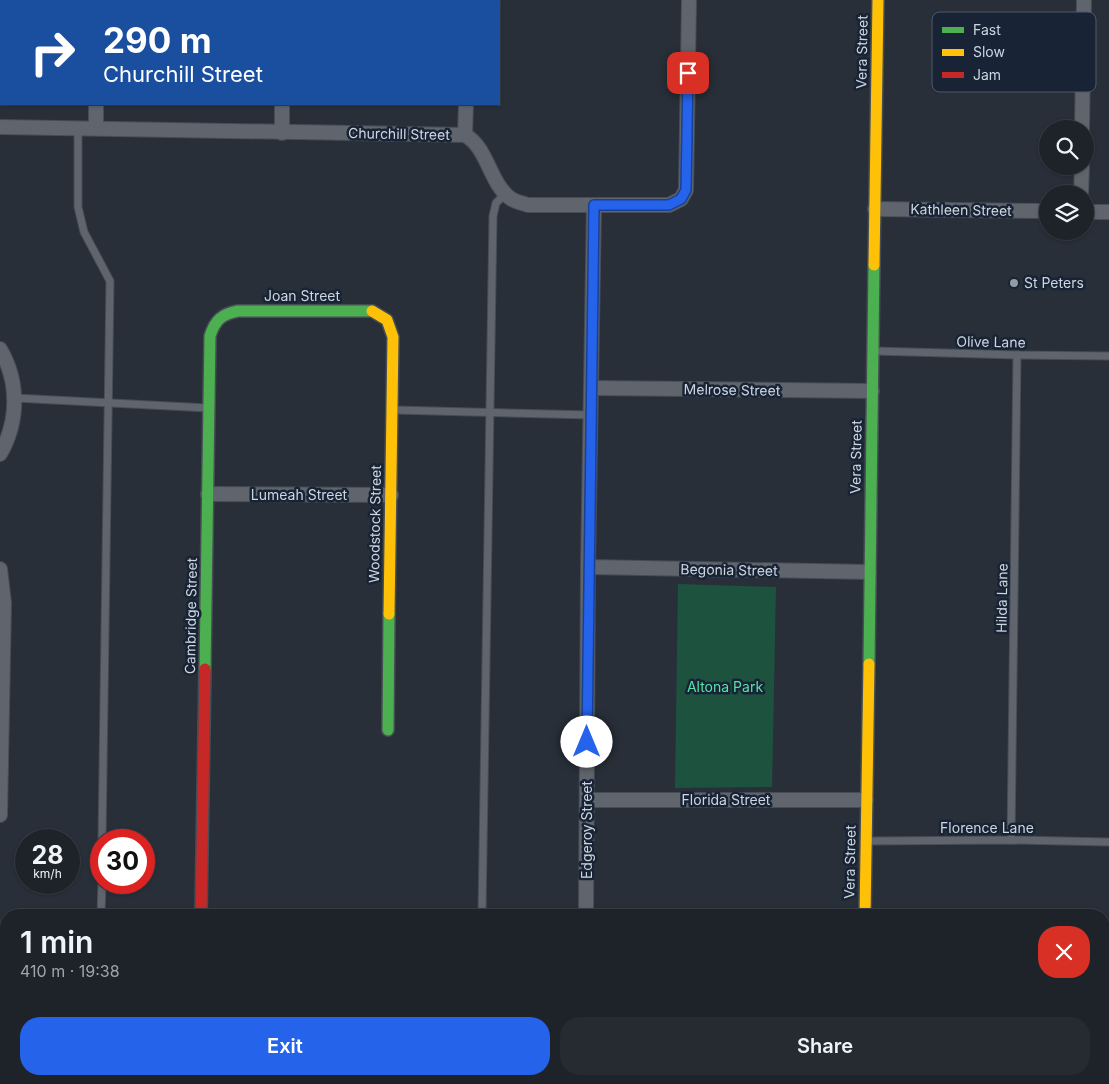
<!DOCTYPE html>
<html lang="en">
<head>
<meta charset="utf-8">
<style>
	:root { --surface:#1e232a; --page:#262b32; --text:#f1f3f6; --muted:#a1a4a8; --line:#3c4047; --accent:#2563eb }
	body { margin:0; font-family:Inter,sans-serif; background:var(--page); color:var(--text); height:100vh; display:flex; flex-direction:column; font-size:19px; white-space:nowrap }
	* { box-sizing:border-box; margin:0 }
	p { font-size:16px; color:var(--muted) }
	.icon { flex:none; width:28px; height:28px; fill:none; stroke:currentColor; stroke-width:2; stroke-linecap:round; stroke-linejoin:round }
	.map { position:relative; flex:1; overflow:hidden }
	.side { position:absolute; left:0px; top:909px; width:1110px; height:176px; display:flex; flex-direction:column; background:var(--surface); border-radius:20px 20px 0 0; box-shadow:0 1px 4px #0004,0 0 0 1px var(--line) }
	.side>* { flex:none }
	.hud { position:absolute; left:0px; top:0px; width:500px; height:105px; box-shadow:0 1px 4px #0004,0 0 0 1px var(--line); background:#1a4fa0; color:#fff; overflow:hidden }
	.tools { position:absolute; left:1039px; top:120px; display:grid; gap:10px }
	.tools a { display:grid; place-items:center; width:55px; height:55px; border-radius:50%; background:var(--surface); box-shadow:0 1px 4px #0004,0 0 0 1px var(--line); font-size:25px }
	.speed { position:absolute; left:15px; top:829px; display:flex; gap:10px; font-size:25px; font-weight:700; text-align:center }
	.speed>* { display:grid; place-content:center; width:65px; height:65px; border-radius:50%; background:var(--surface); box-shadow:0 1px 4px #0004,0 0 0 1px var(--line); line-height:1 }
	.speed small { font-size:12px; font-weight:400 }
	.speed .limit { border:8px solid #d22; background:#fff; color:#111 }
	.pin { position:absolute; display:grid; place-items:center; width:42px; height:42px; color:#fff; margin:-21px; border-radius:10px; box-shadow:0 2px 8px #0006 }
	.me { position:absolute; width:55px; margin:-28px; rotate:0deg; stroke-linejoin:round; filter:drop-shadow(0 0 4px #0008) }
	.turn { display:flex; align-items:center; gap:18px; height:105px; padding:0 20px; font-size:22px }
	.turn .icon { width:65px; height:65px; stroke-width:2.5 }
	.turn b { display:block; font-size:35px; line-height:42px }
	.round { display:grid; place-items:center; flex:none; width:52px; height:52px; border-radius:20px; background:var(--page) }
	.summary { display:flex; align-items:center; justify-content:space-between; height:85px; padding:0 20px }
	h1 { font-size:30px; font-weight:600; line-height:38px }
	.action { display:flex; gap:10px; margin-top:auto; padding:10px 20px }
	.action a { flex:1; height:58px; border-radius:20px; background:var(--accent); color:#fff; font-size:20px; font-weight:600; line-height:58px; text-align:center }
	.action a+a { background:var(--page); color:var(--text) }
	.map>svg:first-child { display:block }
</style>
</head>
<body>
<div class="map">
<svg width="1109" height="1084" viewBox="0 0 1109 1084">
	<rect width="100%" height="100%" fill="#282f38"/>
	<!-- green -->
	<path fill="#1d533e" d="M 678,584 L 776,587 L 772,787 L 675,788 Z"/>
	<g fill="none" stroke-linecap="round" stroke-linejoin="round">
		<!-- lane casing -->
		<g stroke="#464d55" stroke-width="9">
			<g id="lane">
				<path d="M 78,128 L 78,207 L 84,232 L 110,281 L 102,840"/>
				<path d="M 874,351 L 1017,355 L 1109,356"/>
				<path d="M 15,398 L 208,408"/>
				<path d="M 394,410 L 591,415"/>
				<path d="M 1011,840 L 1017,355"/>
				<path d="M 868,841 L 1011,840 L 1109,842"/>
				<path d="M 101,915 L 102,882"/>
				<path d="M 482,915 L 493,216 L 496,203 L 505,194"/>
			</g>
		</g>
		<!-- street casing -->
		<g stroke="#464d55" stroke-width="16">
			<g id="street">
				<path d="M 99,1 L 99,0"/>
				<path d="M 283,1 L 283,0"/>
				<path d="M 467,1 L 467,0"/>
				<path d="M 0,127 L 465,135 C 488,148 489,182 510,198 C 515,202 522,203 528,205 L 669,205 L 681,199 L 686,190 L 689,0"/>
				<path d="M 96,128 L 96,104"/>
				<path d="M 1082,129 L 1084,0"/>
				<path d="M 282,133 L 282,104"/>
				<path d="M 465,135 L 466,104"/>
				<path d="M 1081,194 L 1082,166"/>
				<path d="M 875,209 L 1048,211"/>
				<path d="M 1085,212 L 1109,212"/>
				<path d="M 0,349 C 19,381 19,421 0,454"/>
				<path d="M 592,388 L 872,391"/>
				<path d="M 208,494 L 391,495"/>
				<path d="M 588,567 L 869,572"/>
				<path d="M 0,569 L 4,603 L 0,815"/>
				<path d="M 587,800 L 866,800"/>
				<path d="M 586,915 L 588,567 L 594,205"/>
				<path d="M 5,1084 L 6,1006"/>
				<path d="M 201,1084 L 201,1079"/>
				<path d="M 348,1084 L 349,1079"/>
				<path d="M 658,1084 L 658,1079"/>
			</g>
		</g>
		<!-- fast casing -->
		<g stroke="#464d55" stroke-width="14">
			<g id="fast">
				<path d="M 869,664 L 874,265"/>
				<path d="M 205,669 L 210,336 C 215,320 222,314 238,311 L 372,311"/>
				<path d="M 388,730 L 389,614"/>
				<path d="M 0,1006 L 6,1006"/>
			</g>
		</g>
		<!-- slow casing -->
		<g stroke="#464d55" stroke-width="14">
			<g id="slow">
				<path d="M 874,265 L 878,0"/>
				<path d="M 372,311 L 387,320 L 393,337 L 389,614"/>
				<path d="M 865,915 L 869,664"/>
				<path d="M 0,980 L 6,980"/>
				<path d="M 1104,991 L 1109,992"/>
				<path d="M 1104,1020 L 1109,1020"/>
				<path d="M 848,1079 L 848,1084"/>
			</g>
		</g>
		<!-- jam casing -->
		<g stroke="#464d55" stroke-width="14">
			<path id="jam" d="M 201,915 L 205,669"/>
		</g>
		<!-- lane -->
		<use href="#lane" stroke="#60656d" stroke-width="7"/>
		<!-- street -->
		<use href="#street" stroke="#60656d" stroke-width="14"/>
		<!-- fast -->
		<use href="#fast" stroke="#4caf50" stroke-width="11"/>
		<!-- slow -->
		<use href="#slow" stroke="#ffc107" stroke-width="11"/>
		<!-- jam -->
		<use href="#jam" stroke="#c62828" stroke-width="11"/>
	</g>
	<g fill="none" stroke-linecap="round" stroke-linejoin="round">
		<!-- route casing -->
		<g stroke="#184099" stroke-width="12">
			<path id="route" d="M 587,742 L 594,205 L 669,205 L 681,199 L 686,190 L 688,73"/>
		</g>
		<!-- route -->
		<use href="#route" stroke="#2563eb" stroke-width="9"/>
	</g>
	<!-- markers -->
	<circle fill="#939ba5" stroke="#182435" stroke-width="2" cx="1014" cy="283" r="5"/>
	<g text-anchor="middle" stroke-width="5" stroke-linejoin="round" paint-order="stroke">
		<!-- street labels -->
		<g font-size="14" fill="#cdd5e0" stroke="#182435">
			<text transform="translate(862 52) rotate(-89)" y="5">Vera Street</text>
			<text transform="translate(399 134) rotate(1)" y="5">Churchill Street</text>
			<text transform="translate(961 210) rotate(1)" y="5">Kathleen Street</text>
			<text x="302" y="301">Joan Street</text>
			<text transform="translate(991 342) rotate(1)" y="5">Olive Lane</text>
			<text transform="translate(732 390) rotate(1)" y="5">Melrose Street</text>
			<text transform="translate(856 457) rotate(-89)" y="5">Vera Street</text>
			<text x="299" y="500">Lumeah Street</text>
			<text transform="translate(375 524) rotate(-89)" y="5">Woodstock Street</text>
			<text transform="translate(729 570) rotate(1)" y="5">Begonia Street</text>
			<text transform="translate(1002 598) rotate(-89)" y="5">Hilda Lane</text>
			<text transform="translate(191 616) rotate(-89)" y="5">Cambridge Street</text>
			<text x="726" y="805">Florida Street</text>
			<text x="987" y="833">Florence Lane</text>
			<text transform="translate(587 830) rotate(-90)" y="5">Edgeroy Street</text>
			<text transform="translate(850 862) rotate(-89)" y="5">Vera Street</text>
		</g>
		<!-- poi labels -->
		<g font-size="14" fill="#cdd5e0" stroke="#182435" text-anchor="start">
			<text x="1024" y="288">St Peters</text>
		</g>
		<!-- park labels -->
		<g font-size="14" fill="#54e3a7" stroke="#182435">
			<text x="725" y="692">Altona Park</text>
		</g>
	</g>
	<!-- legend -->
	<rect x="932" y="12" width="164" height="80" rx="8" fill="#182435" stroke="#4e5968" stroke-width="1"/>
	<rect x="942" y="27" width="22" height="6" fill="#4caf50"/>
	<rect x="942" y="49" width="22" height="7" fill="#ffc107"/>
	<rect x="942" y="72" width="22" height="6" fill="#c62828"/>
	<g font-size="14" fill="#cdd5e0">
		<text x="973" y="35">Fast</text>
		<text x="973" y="57">Slow</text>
		<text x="973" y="80">Jam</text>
	</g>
</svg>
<div class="tools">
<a><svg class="icon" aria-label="search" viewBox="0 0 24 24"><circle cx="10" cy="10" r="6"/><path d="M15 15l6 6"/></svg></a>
<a><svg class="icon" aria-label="layers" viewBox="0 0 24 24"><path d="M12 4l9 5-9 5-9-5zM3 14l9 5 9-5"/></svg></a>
</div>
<div class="speed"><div>28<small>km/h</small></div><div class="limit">30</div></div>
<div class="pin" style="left:688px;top:73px;background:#d93025"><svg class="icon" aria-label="arrive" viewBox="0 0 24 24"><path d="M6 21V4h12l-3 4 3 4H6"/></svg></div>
<svg class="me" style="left:587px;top:742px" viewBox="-20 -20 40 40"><circle r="19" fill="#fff"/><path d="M0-13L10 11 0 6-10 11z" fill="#2563eb"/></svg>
<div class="hud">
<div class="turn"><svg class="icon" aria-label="right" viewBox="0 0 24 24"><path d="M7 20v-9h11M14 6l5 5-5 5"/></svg><div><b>290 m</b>Churchill Street</div></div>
</div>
<section class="side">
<div class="summary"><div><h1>1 min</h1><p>410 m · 19:38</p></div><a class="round" style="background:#d93025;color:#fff"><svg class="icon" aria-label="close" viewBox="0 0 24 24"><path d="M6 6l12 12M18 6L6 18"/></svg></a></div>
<div class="action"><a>Exit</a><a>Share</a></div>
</section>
</div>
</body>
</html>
